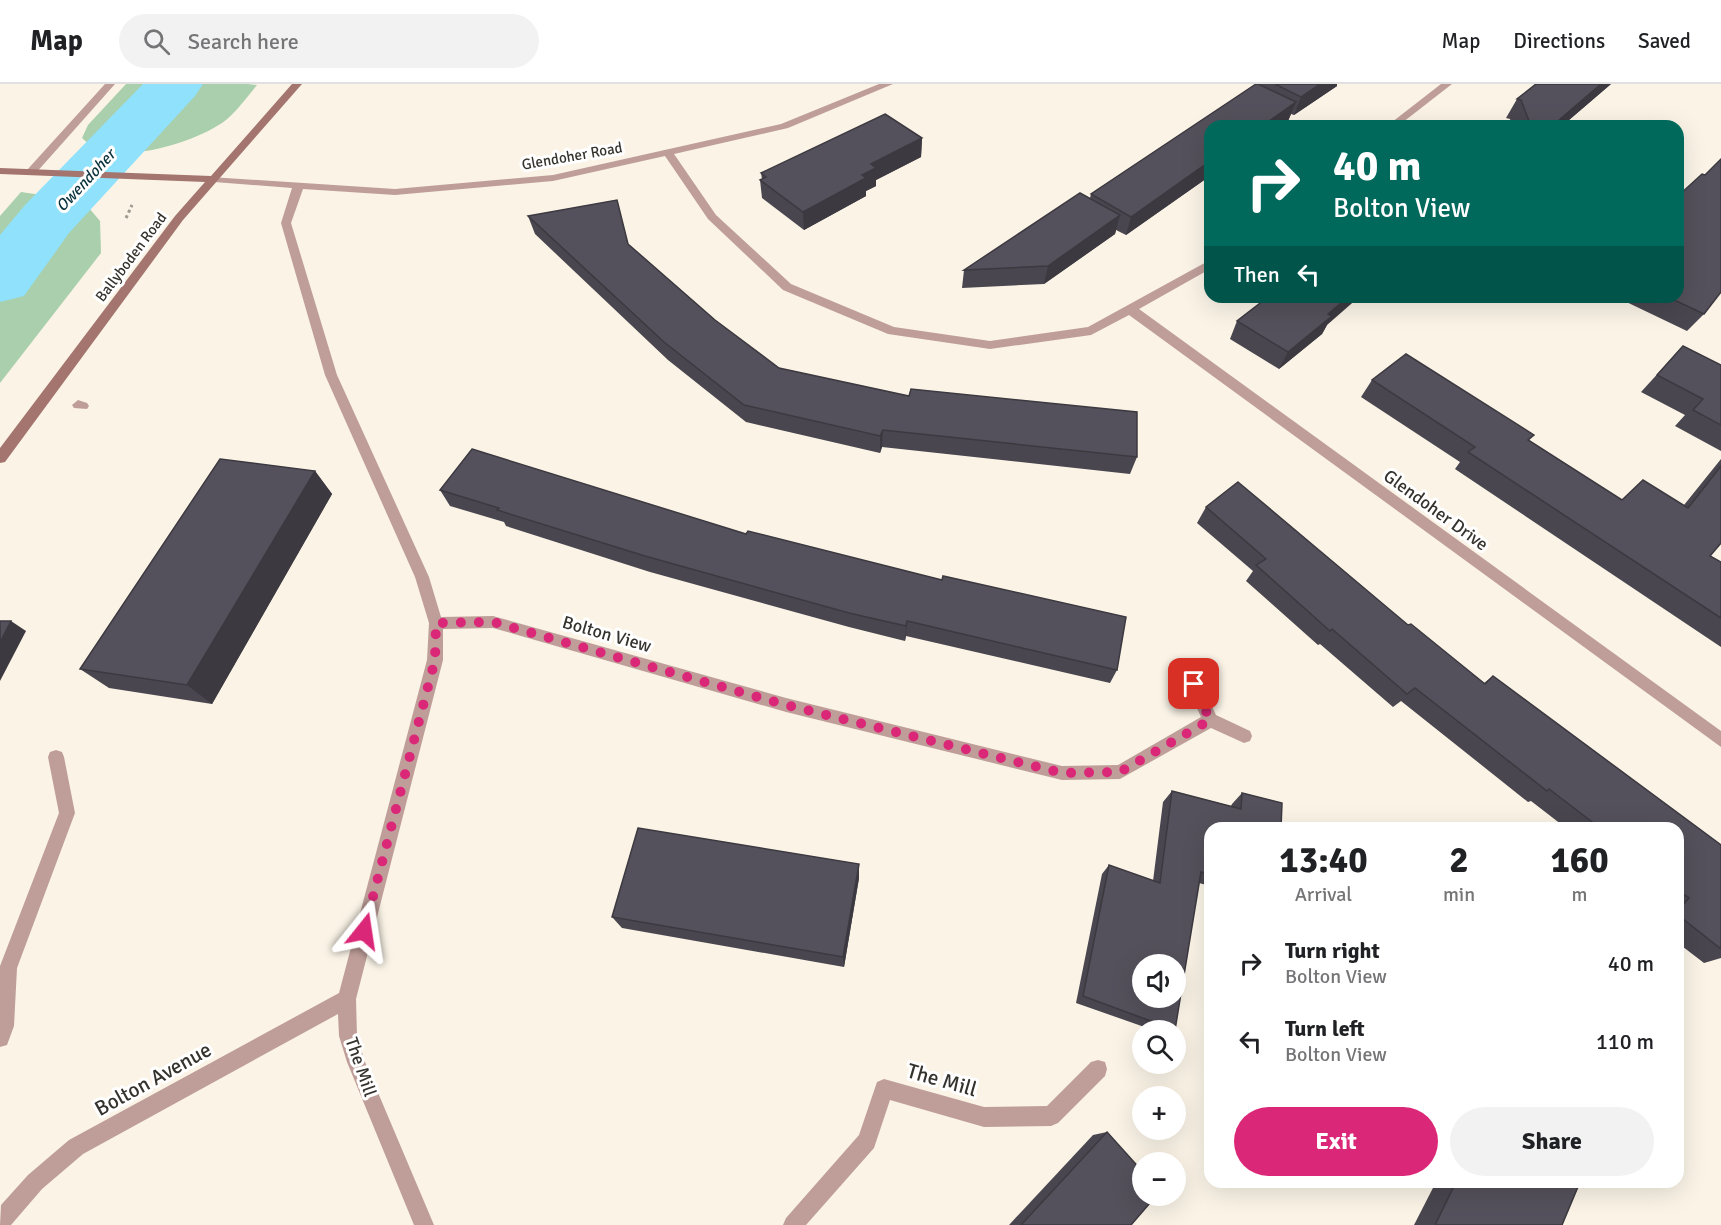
<!DOCTYPE html>
<html lang="en">
<head>
<meta charset="utf-8">
<style>
	:root { --surface:#fff; --page:#f2f2f2; --text:#202124; --muted:#757577; --line:#e0e0e0; --accent:#db2777 }
	body { margin:0; font-family:Signika,sans-serif; background:var(--page); color:var(--text); height:100vh; display:flex; flex-direction:column; font-size:22px; white-space:nowrap }
	* { box-sizing:border-box; margin:0 }
	p { font-size:20px; color:var(--muted) }
	.icon { flex:none; width:33px; height:33px; fill:none; stroke:currentColor; stroke-width:2; stroke-linecap:round; stroke-linejoin:round }
	.map { position:relative; flex:1; overflow:hidden }
	.sheet { position:absolute; left:1204px; top:738px; width:480px; height:366px; display:flex; flex-direction:column; background:var(--surface); border-radius:18px; box-shadow:0 6px 24px #0002 }
	.sheet>* { flex:none }
	.banner { position:absolute; left:1204px; top:36px; width:480px; height:183px; border-radius:18px; box-shadow:0 6px 24px #0002; background:#00695c; color:#fff; overflow:hidden }
	.controls { position:absolute; left:1132px; top:870px; display:grid; gap:12px }
	.controls a { display:grid; place-items:center; width:54px; height:54px; border-radius:50%; background:var(--surface); box-shadow:0 6px 24px #0002; font-size:30px }
	.pin { position:absolute; display:grid; place-items:center; width:51px; height:51px; color:#fff; margin:-26px; border-radius:12px; box-shadow:0 3px 9px #0006 }
	.me { position:absolute; width:66px; margin:-33px; rotate:15deg; stroke-linejoin:round; filter:drop-shadow(0 0 4px #0008) }
	.turn { display:flex; align-items:center; gap:21px; height:126px; padding:0 30px; font-size:27px }
	.turn .icon { width:78px; height:78px; stroke-width:2.5 }
	.turn b { display:block; font-size:42px; line-height:51px }
	.then { display:flex; align-items:center; height:57px; padding:0 30px; background:#0003; gap:12px; font-size:22px }
	.eta { display:flex; justify-content:space-evenly; align-items:center; height:102px; text-align:center }
	.eta b { font-size:36px; font-weight:800; line-height:42px }
	.button { display:flex; gap:12px; margin-top:auto; padding:12px 30px }
	.button a { flex:1; height:69px; border-radius:36px; background:var(--accent); color:#fff; font-size:24px; font-weight:800; line-height:69px; text-align:center }
	.button a+a { background:var(--page); color:var(--text) }
	ul { padding:0; list-style:none }
	li { display:flex; align-items:center; gap:18px; height:78px; padding:0 30px }
	li div { flex:1 }
	li b { display:block; font-size:22px }
	li em { font-style:normal }
	header { display:flex; align-items:center; gap:36px; box-sizing:border-box; height:84px; padding:0 30px; background:var(--surface); border-bottom:2px solid var(--line) }
	header strong { font-size:28px }
	nav { display:flex; gap:33px; margin-inline-start:auto; font-size:21px }
	.search { width:420px; height:54px; background:var(--page); display:flex; align-items:center; gap:15px; box-sizing:border-box; padding:0 21px; border-radius:33px; color:var(--muted); font-size:22px }
	.map>svg:first-child { display:block }
</style>
</head>
<body>
<header>
<strong>Map</strong>
<div class="search"><svg class="icon" aria-label="search" viewBox="0 0 24 24"><circle cx="10" cy="10" r="6"/><path d="M15 15l6 6"/></svg>Search here</div>
<nav><a>Map</a><a>Directions</a><a>Saved</a></nav>
</header>
<div class="map">
<svg width="1721" height="1141" viewBox="0 0 1721 1141">
	<rect width="100%" height="100%" fill="#faf3e6"/>
	<!-- green -->
	<g fill="#aacfac">
		<path d="M 126,0 L 248,0 L 257,1 C 247,13 235,30 222,39 C 190,60 113,85 82,54 L 88,41 Z"/>
		<path d="M 21,108 L 83,117 L 100,137 L 101,169 L 0,299 L 0,132 Z"/>
	</g>
	<g fill="none" stroke-linecap="round" stroke-linejoin="round">
		<!-- river -->
		<path fill="#90e1fc" fill-rule="evenodd" d="M 143,0 L 203,0 L 195,12 L 69,149 L 24,212 L 0,218 L 0,151 L 25,121 Z"/>
		<!-- path -->
		<path stroke="#9d998f" stroke-width="3" stroke-dasharray="3 3" stroke-linecap="butt" d="M 126,134 L 132,121"/>
		<!-- service -->
		<g fill="#bf9e99" fill-rule="evenodd">
			<path d="M 78,316 L 87,319 L 89,322 L 87,325 L 74,324 L 72,321 Z"/>
			<path d="M 56,666 L 62,668 L 64,673 L 75,729 L 17,884 L 14,942 L 7,961 L 0,963 L 0,882 L 59,729 L 48,673 L 50,668 Z"/>
		</g>
		<!-- minor -->
		<g fill="#bf9e99" fill-rule="evenodd">
			<path d="M 105,0 L 115,0 L 35,90 L 27,90 L 27,86 Z"/>
			<path d="M 879,0 L 893,0 L 788,44 L 674,70 L 716,131 L 791,200 L 894,243 L 990,257 L 1088,243 L 1210,176 L 1210,185 L 1139,225 L 1721,647 L 1721,663 L 1129,231 L 1091,251 L 990,265 L 888,250 L 783,206 L 708,135 L 665,72 L 553,97 L 395,111 L 303,105 L 291,139 L 337,291 L 429,493 L 441,533 L 493,532 L 786,614 L 1062,682 L 1118,681 L 1201,633 L 1186,600 L 1189,595 L 1194,593 L 1199,595 L 1216,631 L 1250,647 L 1252,652 L 1250,657 L 1244,659 L 1211,644 L 1120,695 L 1062,696 L 786,628 L 493,544 L 443,545 L 443,576 L 356,915 L 357,952 L 365,978 L 434,1141 L 414,1141 L 347,978 L 339,952 L 338,930 L 83,1070 L 42,1105 L 11,1141 L 0,1141 L 1,1121 L 28,1091 L 69,1056 L 339,909 L 427,576 L 429,539 L 415,493 L 325,291 L 281,139 L 292,104 L 214,98 L 209,95 L 210,93 L 395,105 L 553,91 L 781,40 Z"/>
			<path d="M 1441,0 L 1452,0 L 1398,42 L 1387,42 Z"/>
			<path d="M 1098,976 L 1105,978 L 1107,985 L 1105,992 L 1058,1039 L 1051,1042 L 984,1043 L 890,1016 L 874,1064 L 806,1141 L 783,1141 L 786,1134 L 859,1051 L 877,998 L 884,995 L 984,1023 L 1047,1022 L 1091,978 Z"/>
		</g>
		<!-- secondary -->
		<path fill="#a3756e" fill-rule="evenodd" d="M 292,0 L 302,0 L 183,136 L 5,378 L 0,379 L 0,364 L 175,132 L 205,98 L 0,90 L 0,84 L 211,92 Z"/>
	</g>
	<!-- wall -->
	<g fill="#49464f">
		<path d="M 1260,0 L 1337,0 L 1337,2 L 1294,31 L 1291,30 L 1288,37 L 1126,151 L 1116,146 L 1115,150 L 1044,200 L 962,204 L 964,186 L 1090,114 L 1091,110 Z"/>
		<path d="M 1536,0 L 1611,0 L 1562,42 L 1512,42 L 1510,35 L 1506,34 L 1517,15 Z"/>
		<path d="M 922,54 L 921,73 L 876,96 L 876,102 L 866,107 L 866,112 L 804,146 L 762,114 L 760,96 L 762,95 L 761,89 Z"/>
		<path d="M 1705,91 L 1704,230 L 1687,247 L 1616,213 L 1678,213 Z"/>
		<path d="M 528,132 L 628,160 L 715,236 L 779,284 L 1137,373 L 1130,390 L 882,363 L 880,369 L 746,338 L 668,276 L 535,150 Z"/>
		<path d="M 1237,237 L 1327,241 L 1322,250 L 1279,285 L 1230,255 Z"/>
		<path d="M 1683,262 L 1721,281 L 1721,367 L 1675,342 L 1685,331 L 1641,308 Z"/>
		<path d="M 1372,296 L 1534,351 L 1529,356 L 1622,416 L 1684,421 L 1721,375 L 1721,459 L 1710,472 L 1721,478 L 1721,563 L 1455,385 L 1460,378 L 1361,313 Z"/>
		<path d="M 315,387 L 332,410 L 212,620 L 109,604 L 80,585 Z"/>
		<path d="M 440,406 L 1117,586 L 1110,599 L 906,552 L 905,557 L 849,543 L 650,488 L 506,442 L 504,438 L 450,422 Z"/>
		<path d="M 1206,423 L 1408,541 L 1484,599 L 1493,592 L 1721,761 L 1721,874 L 1704,879 L 1678,859 L 1678,744 L 1566,744 L 1531,717 L 1528,718 L 1401,617 L 1393,623 L 1320,560 L 1318,561 L 1246,497 L 1253,487 L 1197,439 Z"/>
		<path d="M 1172,707 L 1231,722 L 1232,720 L 1242,709 L 1282,719 L 1210,744 L 1210,802 L 1199,799 L 1175,946 L 1153,946 L 1076,919 L 1102,790 L 1109,781 L 1153,797 L 1163,718 Z"/>
		<path d="M 859,794 L 844,883 L 622,844 L 612,833 Z"/>
		<path d="M 1107,1048 L 1131,1141 L 1009,1141 L 1093,1051 Z"/>
		<path d="M 1436,1098 L 1580,1098 L 1562,1141 L 1414,1141 Z"/>
	</g>
	<!-- shaded-wall -->
	<g fill="#3c3940">
		<path d="M 1320,0 L 1337,0 L 1337,2 L 1294,31 L 1301,13 Z"/>
		<path d="M 1601,0 L 1611,0 L 1562,42 L 1552,42 Z"/>
		<path d="M 1296,18 L 1288,37 L 1281,42 L 1262,42 Z"/>
		<path d="M 922,54 L 921,73 L 876,96 L 876,102 L 866,107 L 866,112 L 804,146 L 803,128 L 862,91 L 871,80 Z"/>
		<path d="M 1210,77 L 1210,92 L 1126,151 L 1131,133 Z"/>
		<path d="M 1120,131 L 1115,150 L 1044,200 L 1048,182 Z"/>
		<path d="M 1348,213 L 1359,213 L 1327,241 L 1322,250 L 1279,285 L 1288,268 L 1328,230 Z"/>
		<path d="M 883,346 L 882,363 L 880,369 L 880,352 Z"/>
		<path d="M 315,387 L 332,410 L 212,620 L 187,601 Z"/>
		<path d="M 11,537 L 26,547 L 0,597 L 0,558 Z"/>
		<path d="M 907,537 L 906,552 L 905,557 L 906,542 Z"/>
		<path d="M 859,780 L 859,794 L 844,883 L 843,873 Z"/>
	</g>
	<!-- building -->
	<g fill="#55515c" stroke="#3c3940" stroke-width="1.5" fill-rule="evenodd">
		<path d="M 1256,0 L 1258,0 L 1296,18 L 1262,42 L 1210,42 L 1210,77 L 1131,133 L 1091,110 Z"/>
		<path d="M 1275,0 L 1320,0 L 1301,13 Z"/>
		<path d="M 1536,0 L 1601,0 L 1552,42 L 1531,42 L 1521,16 L 1517,15 Z"/>
		<path d="M 885,30 L 922,54 L 871,80 L 876,84 L 862,91 L 866,94 L 803,128 L 760,96 L 766,93 L 761,89 Z"/>
		<path d="M 1721,75 L 1721,208 L 1704,230 L 1668,213 L 1678,213 L 1678,112 L 1702,90 L 1705,91 Z"/>
		<path d="M 1080,109 L 1120,131 L 1048,182 L 964,186 Z"/>
		<path d="M 617,116 L 628,160 L 715,236 L 779,284 L 909,312 L 911,305 L 1137,328 L 1137,373 L 883,346 L 880,352 L 744,321 L 664,258 L 528,132 Z"/>
		<path d="M 1268,213 L 1348,213 L 1328,230 L 1332,232 L 1288,268 L 1237,237 Z"/>
		<path d="M 1683,262 L 1721,281 L 1721,341 L 1693,326 L 1703,315 L 1657,291 Z"/>
		<path d="M 1406,270 L 1534,351 L 1528,356 L 1622,416 L 1643,396 L 1688,424 L 1721,382 L 1721,459 L 1710,472 L 1721,478 L 1721,534 L 1468,368 L 1475,363 L 1372,296 Z"/>
		<path d="M 472,365 L 746,450 L 748,447 L 942,496 L 943,492 L 1126,533 L 1117,586 L 907,537 L 906,542 L 849,529 L 645,472 L 497,426 L 499,424 L 440,406 Z"/>
		<path d="M 220,375 L 315,387 L 187,601 L 80,585 Z"/>
		<path d="M 1238,398 L 1408,541 L 1411,540 L 1485,600 L 1493,592 L 1721,761 L 1721,865 L 1678,831 L 1678,827 L 1689,814 L 1678,806 L 1678,744 L 1600,744 L 1549,705 L 1547,707 L 1415,604 L 1407,610 L 1332,545 L 1330,547 L 1256,481 L 1266,475 L 1206,423 Z"/>
		<path d="M 0,537 L 11,537 L 0,558 Z"/>
		<path d="M 1172,707 L 1241,725 L 1242,709 L 1282,719 L 1281,744 L 1210,744 L 1210,790 L 1201,788 L 1175,946 L 1083,912 L 1109,781 L 1160,799 ZM 1143,880 L 1176,880 L 1176,914 L 1143,914 Z"/>
		<path d="M 638,744 L 859,780 L 843,873 L 612,833 Z"/>
		<path d="M 1107,1048 L 1143,1088 L 1143,1112 L 1156,1112 L 1131,1141 L 1021,1141 Z"/>
		<path d="M 1456,1098 L 1580,1098 L 1562,1141 L 1435,1141 Z"/>
	</g>
	<g fill="none" stroke-linecap="round" stroke-linejoin="round">
		<!-- route -->
		<path stroke="#db2777" stroke-width="10" stroke-dasharray="0 18" d="M 364,847 L 435,576 L 436,539 L 493,538 L 786,621 L 1062,689 L 1120,688 L 1210,636 L 1194,600"/>
	</g>
	<g text-anchor="middle" stroke-width="6" stroke-linejoin="round" paint-order="stroke">
		<!-- far-street labels -->
		<g font-size="15" fill="#35332d" stroke="#fff">
			<text transform="translate(572 72) rotate(-10)" y="5">Glendoher Road</text>
			<text transform="translate(131 173) rotate(-53)" y="5">Ballyboden Road</text>
		</g>
		<!-- far-water labels -->
		<g font-size="16" font-style="italic" fill="#0a323d" stroke="#fff">
			<text transform="translate(85 96) rotate(-47)" y="6">Owendoher</text>
		</g>
		<!-- street labels -->
		<g font-size="18" fill="#35332d" stroke="#fff">
			<text transform="translate(1436 426) rotate(36)" y="6">Glendoher Drive</text>
			<text transform="translate(607 550) rotate(16)" y="6">Bolton View</text>
			<text transform="translate(361 983) rotate(71)" y="6">The Mill</text>
		</g>
		<!-- near-street labels -->
		<g font-size="21" fill="#35332d" stroke="#fff">
			<text transform="translate(153 995) rotate(-29)" y="7">Bolton Avenue</text>
			<text transform="translate(942 996) rotate(16)" y="7">The Mill</text>
		</g>
	</g>
</svg>
<div class="controls">
<a><svg class="icon" aria-label="sound" viewBox="0 0 24 24"><path d="M4 9h4l5-4v14l-5-4H4zM17 9q2 3 0 6"/></svg></a>
<a><svg class="icon" aria-label="search" viewBox="0 0 24 24"><circle cx="10" cy="10" r="6"/><path d="M15 15l6 6"/></svg></a>
<a>+</a>
<a>−</a>
</div>
<div class="pin" style="left:1194px;top:600px;background:#d93025"><svg class="icon" aria-label="arrive" viewBox="0 0 24 24"><path d="M6 21V4h12l-3 4 3 4H6"/></svg></div>
<svg class="me" style="left:364px;top:847px" viewBox="-20 -20 40 40"><path d="M0-17L14 15 0 8-14 15z" fill="#db2777" stroke="#fff" stroke-width="4"/></svg>
<div class="banner">
<div class="turn"><svg class="icon" aria-label="right" viewBox="0 0 24 24"><path d="M7 20v-9h11M14 6l5 5-5 5"/></svg><div><b>40 m</b>Bolton View</div></div>
<div class="then">Then<svg class="icon" aria-label="left" viewBox="0 0 24 24"><path d="M17 20v-9H6M10 6l-5 5 5 5"/></svg></div>
</div>
<section class="sheet">
<div class="eta">
<div><b>13:40</b><p>Arrival</p></div>
<div><b>2</b><p>min</p></div>
<div><b>160</b><p>m</p></div>
</div>
<ul>
<li><svg class="icon" aria-label="right" viewBox="0 0 24 24"><path d="M7 20v-9h11M14 6l5 5-5 5"/></svg><div><b>Turn right</b><p>Bolton View</p></div><em>40 m</em></li>
<li><svg class="icon" aria-label="left" viewBox="0 0 24 24"><path d="M17 20v-9H6M10 6l-5 5 5 5"/></svg><div><b>Turn left</b><p>Bolton View</p></div><em>110 m</em></li>
</ul>
<div class="button"><a>Exit</a><a>Share</a></div>
</section>
</div>
</body>
</html>
